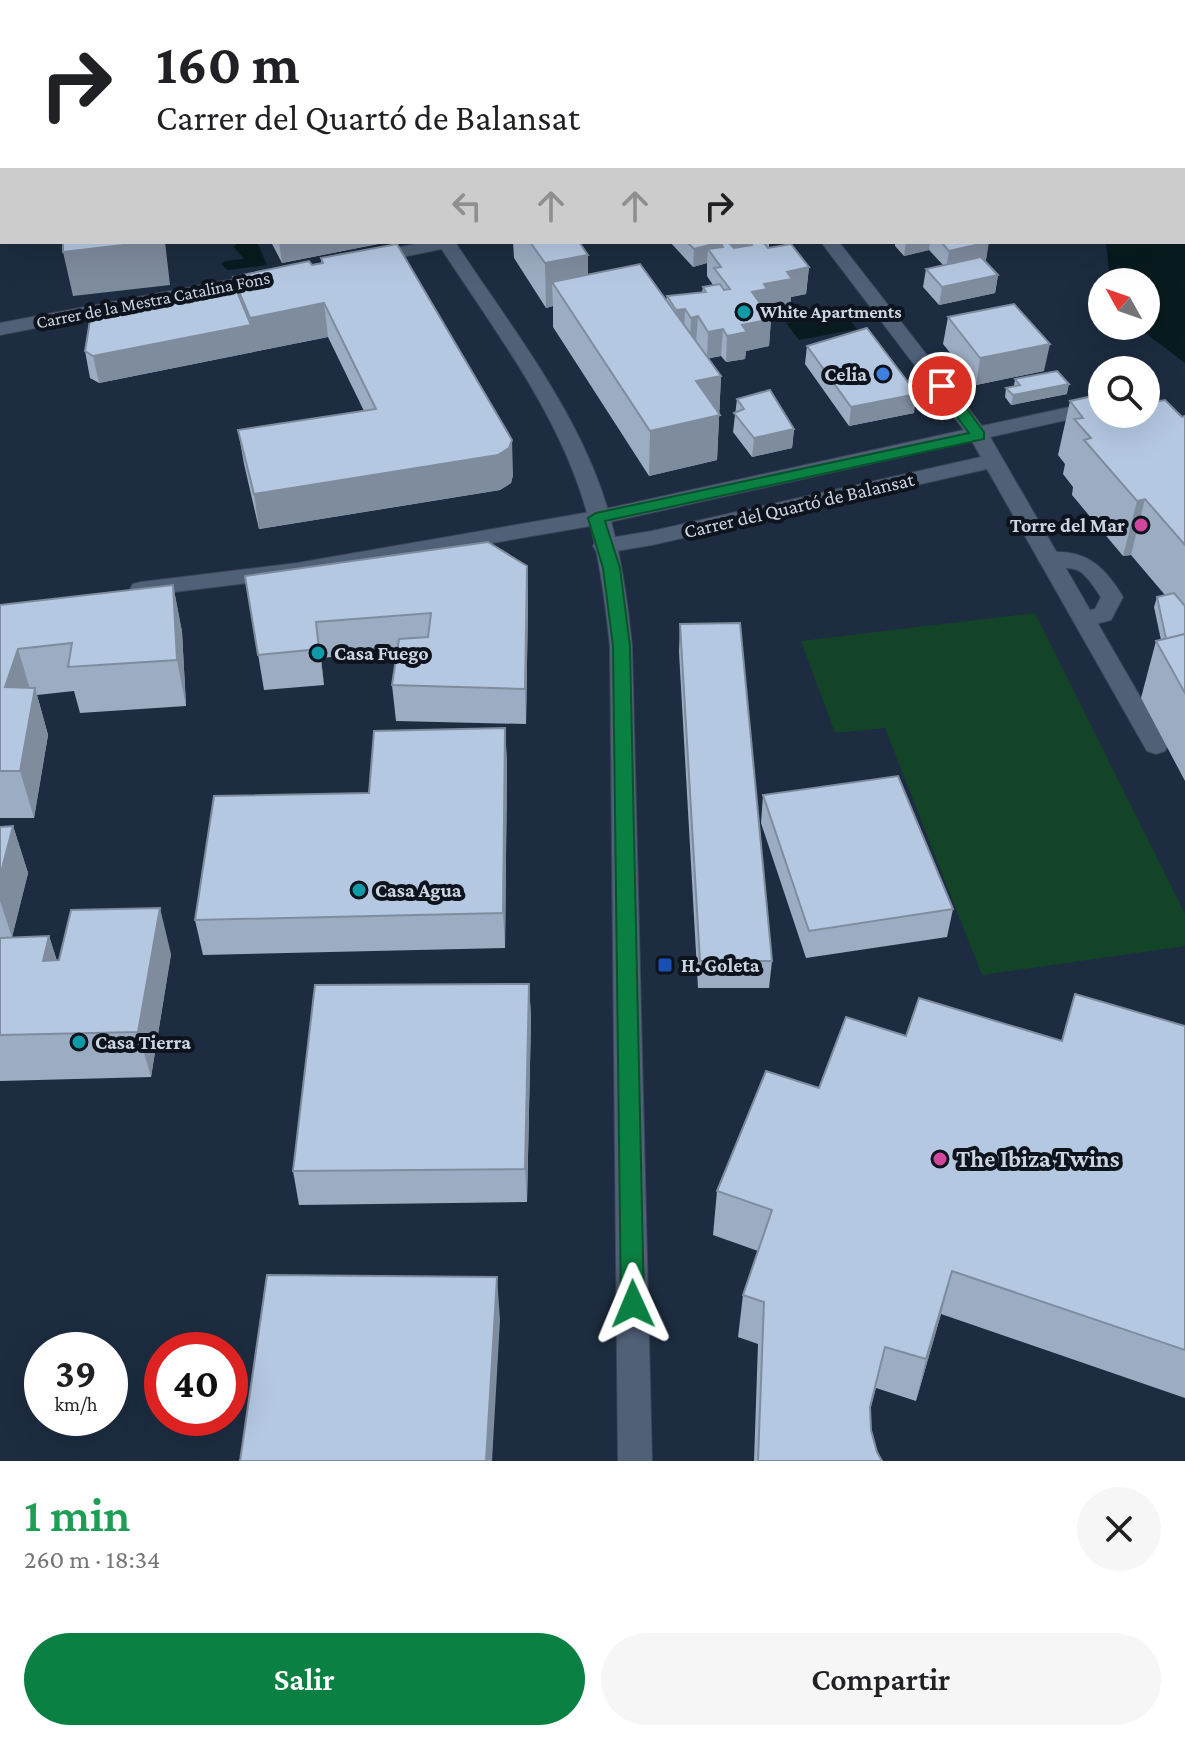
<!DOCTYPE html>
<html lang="es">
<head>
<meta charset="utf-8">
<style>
	:root { --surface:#fff; --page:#f6f6f6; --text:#202124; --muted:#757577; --accent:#0b8043 }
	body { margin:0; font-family:"Crimson Pro",serif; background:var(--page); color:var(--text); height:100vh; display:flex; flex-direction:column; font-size:30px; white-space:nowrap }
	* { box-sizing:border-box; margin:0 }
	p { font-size:26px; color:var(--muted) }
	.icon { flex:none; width:44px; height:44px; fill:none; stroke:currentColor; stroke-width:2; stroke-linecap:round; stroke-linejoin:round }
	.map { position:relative; height:1461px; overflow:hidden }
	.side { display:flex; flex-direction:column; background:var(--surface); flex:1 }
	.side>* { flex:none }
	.top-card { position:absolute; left:0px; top:0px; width:1186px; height:244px; box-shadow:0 8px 32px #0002; background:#fff; color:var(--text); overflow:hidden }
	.needle { width:52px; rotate:310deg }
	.buttons { position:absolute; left:1088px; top:268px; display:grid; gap:16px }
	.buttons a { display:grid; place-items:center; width:72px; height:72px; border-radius:50%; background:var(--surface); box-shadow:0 8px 32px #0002; font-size:40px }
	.speed { position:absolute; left:24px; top:1332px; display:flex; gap:16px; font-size:40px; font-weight:700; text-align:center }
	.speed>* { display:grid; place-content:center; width:104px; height:104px; border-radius:50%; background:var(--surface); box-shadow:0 8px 32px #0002; line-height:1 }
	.speed small { font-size:20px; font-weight:400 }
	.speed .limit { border:12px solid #d22; background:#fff; color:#111 }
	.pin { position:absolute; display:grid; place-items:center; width:68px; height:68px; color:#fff; margin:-34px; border:4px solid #fff; border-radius:50%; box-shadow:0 2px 8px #0007 }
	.me { position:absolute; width:88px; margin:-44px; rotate:359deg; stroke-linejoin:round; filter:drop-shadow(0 0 6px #0008) }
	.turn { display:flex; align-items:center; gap:28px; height:168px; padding:0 24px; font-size:36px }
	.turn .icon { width:104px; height:104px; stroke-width:2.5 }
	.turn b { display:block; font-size:56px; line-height:68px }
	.lanes { display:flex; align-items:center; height:76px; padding:0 24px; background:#0003; justify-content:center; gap:40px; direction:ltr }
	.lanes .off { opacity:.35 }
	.round { display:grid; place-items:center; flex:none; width:84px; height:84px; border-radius:42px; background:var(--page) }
	.head { display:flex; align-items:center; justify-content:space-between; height:136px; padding:0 24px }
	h1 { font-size:48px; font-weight:600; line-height:60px; color:#1e9e55 }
	.action { display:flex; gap:16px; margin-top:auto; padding:16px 24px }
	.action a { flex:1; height:92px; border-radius:48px; background:var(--accent); color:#fff; font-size:32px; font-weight:600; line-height:92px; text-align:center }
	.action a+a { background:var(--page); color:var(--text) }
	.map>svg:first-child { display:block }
</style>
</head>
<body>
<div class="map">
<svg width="1185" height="1461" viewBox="0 0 1185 1461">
	<rect width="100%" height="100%" fill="#1d2c40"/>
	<!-- green -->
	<path fill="#134428" d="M 1035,613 L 1185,914 L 1185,946 L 982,975 L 885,728 L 835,733 L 801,641 Z"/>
	<!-- water -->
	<g fill="#091b1f">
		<path d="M 862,0 L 1185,0 L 1185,363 L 1136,326 L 1146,326 L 1146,282 L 1110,282 L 1106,242 L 1184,242 L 1184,2 Z"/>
		<path d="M 238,242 L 257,242 L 267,265 L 228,270 L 221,264 L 225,261 L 244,259 L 234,247 Z"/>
		<path d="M 843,312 L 857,329 L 799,340 L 786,323 Z"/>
	</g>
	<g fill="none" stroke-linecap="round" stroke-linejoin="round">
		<!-- service casing -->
		<g stroke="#3a4657" stroke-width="2">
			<path id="service" d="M 1049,552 C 1087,550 1104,566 1123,597 L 1111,620 L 1084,627 L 1076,624 L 1073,619 L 1076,614 L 1095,609 L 1101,597 C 1075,557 1078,574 1041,564 L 1038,559 L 1041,554 Z"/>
		</g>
		<!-- pedestrian casing -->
		<g stroke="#3a4657" stroke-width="2">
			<g id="pedestrian">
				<path d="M 0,59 L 2,60 L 2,74 L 0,73 Z"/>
				<path d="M 425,242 L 456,243 L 447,248 L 372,263 L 363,258 L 366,254 Z"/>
				<path d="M 265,273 L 271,274 L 274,278 L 271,282 L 0,335 L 0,323 Z"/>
			</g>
		</g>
		<!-- minor casing -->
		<g stroke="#3a4657" stroke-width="2">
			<g id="minor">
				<rect x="0" y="103" width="2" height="10"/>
				<path d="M 0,155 L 2,155 L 0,174 Z"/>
				<path d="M 821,242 L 839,242 L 982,426 L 1102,400 L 1102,412 L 990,437 L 1168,745 L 1165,751 L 1156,754 L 1147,751 L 987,469 L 652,545 L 604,553 L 596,551 L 593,546 L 596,541 L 604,539 L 652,531 L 981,457 L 972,441 L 596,525 L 297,577 L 141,596 L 133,594 L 130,589 L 133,584 L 141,582 L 297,563 L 596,511 L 964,430 Z"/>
			</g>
		</g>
		<!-- tertiary casing -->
		<g stroke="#3a4657" stroke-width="2">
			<g id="tertiary">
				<path d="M 286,0 L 300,0 L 301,2 L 287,2 Z"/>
				<path d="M 437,242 L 455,242 C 505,318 564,393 597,478 C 618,532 626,589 632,646 L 652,1461 L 618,1461 L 610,646 C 604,589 596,532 576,479 C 544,393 486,318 437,242 Z"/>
			</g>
		</g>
		<!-- service -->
		<use href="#service" fill="#506077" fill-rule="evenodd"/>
		<!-- pedestrian -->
		<use href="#pedestrian" fill="#506077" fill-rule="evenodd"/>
		<!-- minor -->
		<use href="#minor" fill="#506077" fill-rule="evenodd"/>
		<!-- tertiary -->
		<use href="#tertiary" fill="#506077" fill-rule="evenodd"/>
	</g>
	<!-- wall -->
	<g fill="#9cacc2">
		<path d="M 432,0 L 518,0 L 518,2 L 434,2 Z"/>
		<path d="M 633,0 L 730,0 L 750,2 L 845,2 L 635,2 Z"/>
		<path d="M 271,242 L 388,242 L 282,263 Z"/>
		<path d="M 513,242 L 579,242 L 588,255 L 588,275 L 666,301 L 667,296 L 702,292 L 703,287 L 713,285 L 707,276 L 707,263 L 693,267 L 670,242 L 769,242 L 769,248 L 809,267 L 806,294 L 791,297 L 790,306 L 766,310 L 771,319 L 769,346 L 746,351 L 745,359 L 726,362 L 721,356 L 708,358 L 721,376 L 717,460 L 649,476 L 553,327 L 553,306 L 546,308 L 514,258 Z"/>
		<path d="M 895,242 L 988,242 L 986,260 L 984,261 L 998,275 L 995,293 L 939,305 L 923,287 L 926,269 L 943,265 L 929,250 L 904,256 L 895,246 Z"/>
		<path d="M 321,258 L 513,475 L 511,483 L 500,490 L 259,529 L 244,464 L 238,430 L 364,411 L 328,337 L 99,383 L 90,378 L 85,351 L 234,284 L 233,277 L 321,263 Z"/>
		<path d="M 948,317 L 1044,371 L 976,385 L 943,344 Z"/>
		<path d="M 807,346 L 914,413 L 849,426 L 805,364 Z"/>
		<path d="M 1015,379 L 1067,394 L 1011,405 L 1005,397 L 1006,388 L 1014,386 Z"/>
		<path d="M 737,399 L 794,429 L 792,448 L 752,457 L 733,432 Z"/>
		<path d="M 1070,401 L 1149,403 L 1182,417 L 1185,416 L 1185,781 L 1141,698 L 1156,641 L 1161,640 L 1154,607 L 1157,597 L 1165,595 L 1131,555 L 1123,556 L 1072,495 L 1073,487 L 1063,474 L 1065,464 L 1058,455 Z"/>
		<path d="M 527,566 L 528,602 L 526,724 L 396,721 L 392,685 L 397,651 L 321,658 L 324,685 L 264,690 L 245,576 Z"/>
		<path d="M 173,585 L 182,632 L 186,706 L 80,713 L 74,691 L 37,695 L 48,735 L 34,818 L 0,818 L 0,605 Z"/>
		<path d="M 680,624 L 772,961 L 769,988 L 698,988 L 679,652 Z"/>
		<path d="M 505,728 L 507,764 L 505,948 L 203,955 L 195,920 L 369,793 Z"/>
		<path d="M 763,795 L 953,909 L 947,937 L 806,958 L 761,823 Z"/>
		<path d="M 13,826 L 28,873 L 12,937 L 0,937 L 0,827 Z"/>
		<path d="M 49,936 L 57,961 L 171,954 L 151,1077 L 0,1081 L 0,938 Z"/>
		<path d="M 529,984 L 531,1018 L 527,1202 L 299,1205 L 293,1171 Z"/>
		<path d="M 1075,994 L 1185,1026 L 1185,1398 L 941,1314 L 916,1401 L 876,1388 L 870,1410 L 871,1430 L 877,1452 L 882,1461 L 754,1461 L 758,1344 L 738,1337 L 743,1295 L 758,1251 L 713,1235 L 717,1191 L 819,1088 L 906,1036 L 1062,1041 Z"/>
	</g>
	<!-- shaded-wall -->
	<g fill="#7f8c9e">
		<path d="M 220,0 L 233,0 L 233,2 L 217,2 Z"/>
		<path d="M 149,242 L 165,242 L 170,285 L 73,296 L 63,252 Z"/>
		<path d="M 279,242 L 388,242 L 282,263 Z"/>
		<path d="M 721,242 L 749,242 L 748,253 L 723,247 L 721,243 L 720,260 L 708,249 L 707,263 L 693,267 L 694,249 Z"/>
		<path d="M 906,242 L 930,242 L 929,250 L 904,256 Z"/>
		<path d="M 989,242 L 986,260 L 946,269 L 949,251 Z"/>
		<path d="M 588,255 L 588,299 L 552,282 L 553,306 L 546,308 L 545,263 Z"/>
		<path d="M 809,267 L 806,294 L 791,297 L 790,306 L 766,310 L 765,316 L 752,292 L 787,272 Z"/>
		<path d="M 998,275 L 995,293 L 939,305 L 942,287 Z"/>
		<path d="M 324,303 L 328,337 L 99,383 L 93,356 L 251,325 L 250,318 Z"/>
		<path d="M 685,309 L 684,335 L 675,337 L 676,310 Z"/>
		<path d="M 698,316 L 696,343 L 690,344 L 691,318 Z"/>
		<path d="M 771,319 L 769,346 L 746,351 L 745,359 L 726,362 L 727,336 L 742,325 Z"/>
		<path d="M 723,329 L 721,356 L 707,359 L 708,332 Z"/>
		<path d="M 1050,344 L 1044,371 L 976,385 L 980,358 Z"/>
		<path d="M 721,376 L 717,460 L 649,476 L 650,431 L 696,381 Z"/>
		<path d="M 1069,384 L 1067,394 L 1011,405 L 1013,395 Z"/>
		<path d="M 917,394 L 914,413 L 849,426 L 851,407 Z"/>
		<path d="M 794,429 L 792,448 L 752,457 L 754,438 Z"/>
		<path d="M 512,440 L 513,475 L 511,483 L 500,490 L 259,529 L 254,494 Z"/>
		<path d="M 1145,499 L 1131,555 L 1123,556 L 1137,501 Z"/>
		<path d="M 527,566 L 528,602 L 526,724 L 525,689 Z"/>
		<path d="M 173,585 L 182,632 L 186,706 L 177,660 Z"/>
		<path d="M 316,622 L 321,658 L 324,685 L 319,649 Z"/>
		<path d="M 18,649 L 32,696 L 5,687 Z"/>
		<path d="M 35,688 L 48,735 L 34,818 L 20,771 Z"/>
		<path d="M 505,728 L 507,764 L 505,948 L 503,913 Z"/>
		<path d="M 13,826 L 28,873 L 12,937 L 0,901 L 0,876 Z"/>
		<path d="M 160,908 L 171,954 L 151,1077 L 138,1032 Z"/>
		<path d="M 49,936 L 64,983 L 43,961 Z"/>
		<path d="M 529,984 L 531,1018 L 527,1202 L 525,1169 Z"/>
		<path d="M 952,1271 L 941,1314 L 916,1401 L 926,1359 Z"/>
		<path d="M 497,1277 L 500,1320 L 492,1461 L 486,1461 Z"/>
	</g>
	<!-- building -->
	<g fill="#b5c8e2" stroke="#7f8c9e" stroke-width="2">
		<path d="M 8,0 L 54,0 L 55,2 L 9,2 Z"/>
		<path d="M 104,0 L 224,0 L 217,2 L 104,2 Z"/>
		<path d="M 342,0 L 414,0 L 405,2 L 343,2 Z"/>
		<path d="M 455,0 L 508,0 L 511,2 L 458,2 Z"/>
		<path d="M 563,0 L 620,0 L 615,2 L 561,1 Z"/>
		<path d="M 665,0 L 748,0 L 750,2 L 761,0 L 774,0 L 776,2 L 787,0 L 842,0 L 845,2 L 667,2 Z"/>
		<path d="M 63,242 L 149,242 L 63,252 Z"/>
		<path d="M 530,242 L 579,242 L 588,255 L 545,263 Z"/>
		<path d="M 687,242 L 721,242 L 694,249 Z"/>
		<path d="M 728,242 L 734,248 L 752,245 L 750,242 L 763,242 L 768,248 L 791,244 L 809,267 L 787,272 L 792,279 L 764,284 L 767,289 L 752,292 L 771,319 L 742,325 L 747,332 L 727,336 L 723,329 L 708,332 L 698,316 L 691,318 L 685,309 L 676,310 L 667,296 L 706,292 L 703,287 L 720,284 L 724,290 L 730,289 L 714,268 L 721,267 L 708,249 L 723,247 L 721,243 Z"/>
		<path d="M 941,242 L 989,242 L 949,251 Z"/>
		<path d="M 397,244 L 512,440 L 509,448 L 498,455 L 254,494 L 238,430 L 376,409 L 324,303 L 250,318 L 233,277 L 309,261 L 312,265 L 323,263 L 321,258 Z"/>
		<path d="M 981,257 L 998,275 L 942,287 L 926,269 Z"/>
		<path d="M 640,264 L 721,376 L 696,381 L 720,415 L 650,431 L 552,282 Z"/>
		<path d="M 234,284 L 251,325 L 93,356 L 85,351 L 91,314 Z"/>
		<path d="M 1014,304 L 1050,344 L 980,358 L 948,317 Z"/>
		<path d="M 867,328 L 917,394 L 851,407 L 807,346 Z"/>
		<path d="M 1057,371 L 1069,384 L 1013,395 L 1006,388 L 1020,385 L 1015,379 Z"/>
		<path d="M 770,390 L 794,429 L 754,438 L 734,413 L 744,409 L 737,399 Z"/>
		<path d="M 1102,394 L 1102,414 L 1146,414 L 1146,399 L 1149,403 L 1165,400 L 1182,417 L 1185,416 L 1185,545 L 1145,499 L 1137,501 L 1084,440 L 1091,438 L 1074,419 L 1083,418 L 1070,401 Z"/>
		<path d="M 488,542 L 527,566 L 525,689 L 392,685 L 399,639 L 428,637 L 431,613 L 316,622 L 319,649 L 258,655 L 245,576 Z"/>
		<path d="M 173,585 L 177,660 L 68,667 L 72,643 L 18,649 L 5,687 L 35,688 L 20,771 L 0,771 L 0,605 Z"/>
		<path d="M 1174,593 L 1185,606 L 1185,634 L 1166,639 L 1157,597 Z"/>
		<path d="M 740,623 L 772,961 L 700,961 L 680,624 Z"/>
		<path d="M 1185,634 L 1185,693 L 1156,641 Z"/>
		<path d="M 505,728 L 503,913 L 195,920 L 214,796 L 369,793 L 374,731 Z"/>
		<path d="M 898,776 L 953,909 L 809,931 L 763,795 Z"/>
		<path d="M 13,826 L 0,876 L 0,827 Z"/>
		<path d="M 160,908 L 138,1032 L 0,1035 L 0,938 L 49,936 L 43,961 L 59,960 L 71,910 Z"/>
		<path d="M 529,984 L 525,1169 L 293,1171 L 315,985 Z"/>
		<path d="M 1075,994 L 1185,1026 L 1185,1350 L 952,1271 L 926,1359 L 885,1347 L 870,1407 L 871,1430 L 877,1452 L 882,1461 L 758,1461 L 764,1302 L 743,1295 L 772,1210 L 717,1191 L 766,1071 L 819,1088 L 846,1017 L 906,1036 L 919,998 L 1062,1041 Z"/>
		<path d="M 267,1275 L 497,1277 L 486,1461 L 240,1461 Z"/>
	</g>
	<!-- route -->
	<path fill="#0b8043" stroke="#07532c" stroke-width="2" d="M 942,381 L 947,382 L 984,432 L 984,439 L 605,521 L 620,568 L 630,646 L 644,1304 L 641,1312 L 633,1315 L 624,1312 L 621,1304 L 613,646 L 603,568 L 588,518 L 596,513 L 969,433 L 934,386 Z"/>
	<!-- markers -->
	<g fill="#0f9aa8" stroke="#0e141d" stroke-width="3">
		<circle cx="744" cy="312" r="8"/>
		<circle cx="318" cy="653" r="8"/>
		<circle cx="359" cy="890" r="8"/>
		<circle cx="79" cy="1042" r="8"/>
	</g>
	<circle fill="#3f7fe0" stroke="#0e141d" stroke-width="3" cx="883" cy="374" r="8"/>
	<g fill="#d1479c" stroke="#0e141d" stroke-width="3">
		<circle cx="1141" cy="525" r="8"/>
		<circle cx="940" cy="1159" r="8"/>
	</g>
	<rect fill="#1a4fb4" stroke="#0e141d" stroke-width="3" x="657" y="957" width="16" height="16" rx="4"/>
	<g text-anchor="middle" stroke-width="8" stroke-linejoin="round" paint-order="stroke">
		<!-- far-street labels -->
		<g font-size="18" fill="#ccd6e3" stroke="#0e141d">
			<text transform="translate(153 300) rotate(-11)" y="6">Carrer de la Mestra Catalina Fons</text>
		</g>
		<!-- far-poi labels -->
		<g font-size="18" font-weight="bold" fill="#ccd6e3" stroke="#0e141d" text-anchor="start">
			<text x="760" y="318">White Apartments</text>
		</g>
		<!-- poi labels -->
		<g font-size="20" font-weight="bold" fill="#ccd6e3" stroke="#0e141d" text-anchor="start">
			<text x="867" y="381" text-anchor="end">Celia</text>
			<text x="1125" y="532" text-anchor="end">Torre del Mar</text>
			<text x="334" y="660">Casa Fuego</text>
			<text x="375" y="897">Casa Agua</text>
			<text x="681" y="972">H. Goleta</text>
			<text x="95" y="1049">Casa Tierra</text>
		</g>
		<!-- street labels -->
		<g font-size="20" fill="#ccd6e3" stroke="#0e141d">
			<text transform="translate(799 505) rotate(-13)" y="7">Carrer del Quartó de Balansat</text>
		</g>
		<!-- near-poi labels -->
		<g font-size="24" font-weight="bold" fill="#ccd6e3" stroke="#0e141d" text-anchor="start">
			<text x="956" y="1167">The Ibiza Twins</text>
		</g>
	</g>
</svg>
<div class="buttons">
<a><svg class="needle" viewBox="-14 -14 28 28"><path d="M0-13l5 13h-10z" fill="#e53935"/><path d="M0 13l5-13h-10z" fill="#757577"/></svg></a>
<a><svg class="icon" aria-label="search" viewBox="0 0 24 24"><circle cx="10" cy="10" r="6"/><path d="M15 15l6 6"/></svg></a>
</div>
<div class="speed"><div>39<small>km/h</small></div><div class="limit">40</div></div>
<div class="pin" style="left:942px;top:386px;background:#d93025"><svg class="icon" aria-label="arrive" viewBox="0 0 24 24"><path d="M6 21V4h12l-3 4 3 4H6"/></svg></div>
<svg class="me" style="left:633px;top:1304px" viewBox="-20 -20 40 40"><path d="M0-17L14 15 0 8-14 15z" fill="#0b8043" stroke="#fff" stroke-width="4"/></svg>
<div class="top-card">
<div class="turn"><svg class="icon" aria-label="right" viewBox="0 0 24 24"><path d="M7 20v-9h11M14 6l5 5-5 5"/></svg><div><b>160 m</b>Carrer del Quartó de Balansat</div></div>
<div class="lanes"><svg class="icon off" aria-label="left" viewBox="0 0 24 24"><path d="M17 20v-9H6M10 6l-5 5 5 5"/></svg><svg class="icon off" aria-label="ahead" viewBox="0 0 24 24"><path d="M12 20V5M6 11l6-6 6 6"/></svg><svg class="icon off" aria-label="ahead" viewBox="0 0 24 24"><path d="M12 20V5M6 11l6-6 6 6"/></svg><svg class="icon" aria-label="right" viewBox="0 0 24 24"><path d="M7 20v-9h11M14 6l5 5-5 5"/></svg></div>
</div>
</div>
<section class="side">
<div class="head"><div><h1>1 min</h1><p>260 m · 18:34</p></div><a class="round"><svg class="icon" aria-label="close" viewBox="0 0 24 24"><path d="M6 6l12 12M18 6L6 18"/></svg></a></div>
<div class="action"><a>Salir</a><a>Compartir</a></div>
</section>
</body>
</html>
